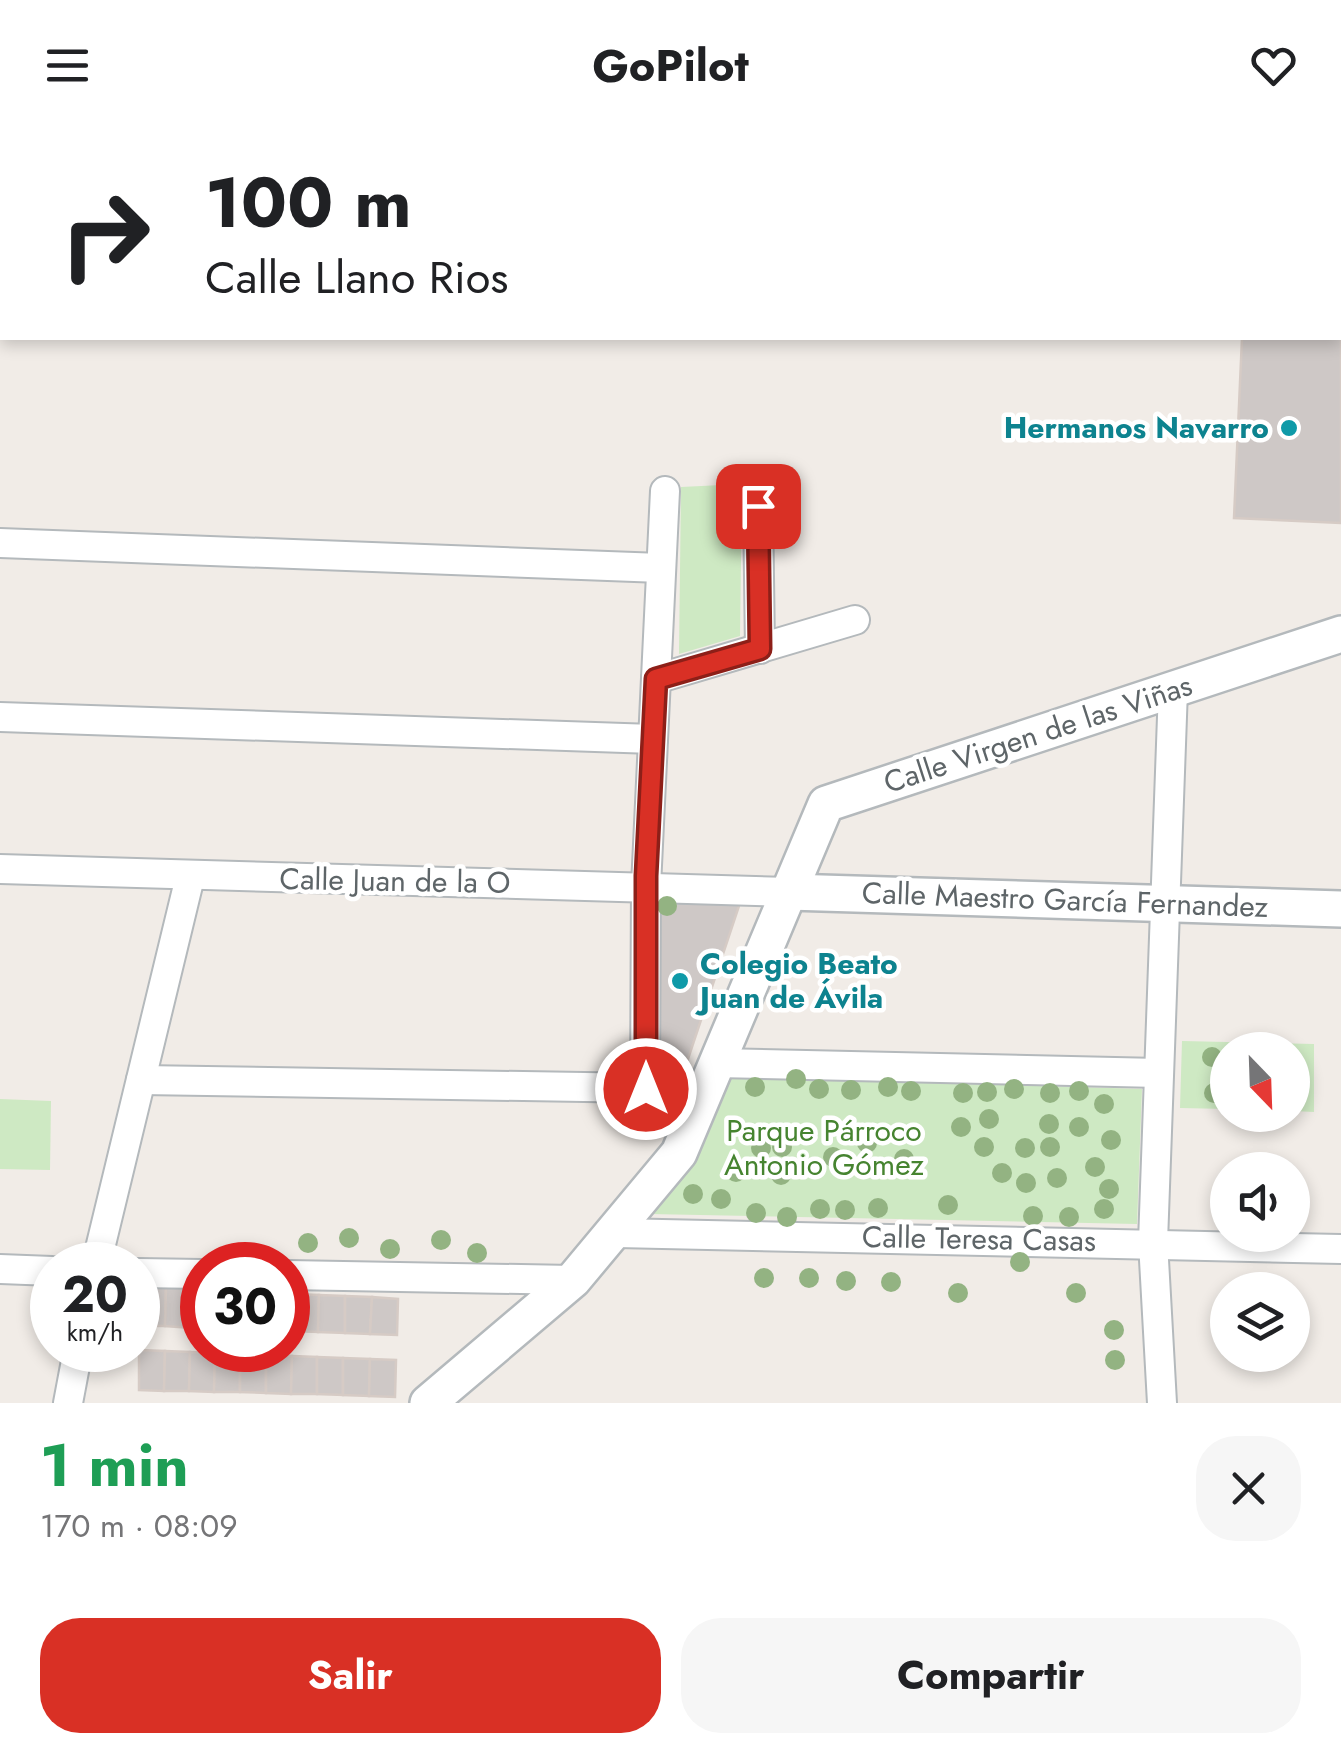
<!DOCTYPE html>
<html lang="es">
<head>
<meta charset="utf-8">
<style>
	:root { --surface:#fff; --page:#f6f6f6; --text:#202124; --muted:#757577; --accent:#d93025 }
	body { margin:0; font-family:Jost,sans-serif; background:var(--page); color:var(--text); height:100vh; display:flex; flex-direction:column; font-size:38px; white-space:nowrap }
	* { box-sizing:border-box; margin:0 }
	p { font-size:32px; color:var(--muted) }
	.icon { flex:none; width:55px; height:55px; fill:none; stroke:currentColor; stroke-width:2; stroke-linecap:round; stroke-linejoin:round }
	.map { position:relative; height:1273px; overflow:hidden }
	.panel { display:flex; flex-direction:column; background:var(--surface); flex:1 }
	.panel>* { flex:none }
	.guide { position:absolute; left:0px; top:0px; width:1342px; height:210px; box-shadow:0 5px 15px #0003; background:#fff; color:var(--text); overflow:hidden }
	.needle { width:65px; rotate:157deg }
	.fabs { position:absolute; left:1210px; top:902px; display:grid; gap:20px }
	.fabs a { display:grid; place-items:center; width:100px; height:100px; border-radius:50%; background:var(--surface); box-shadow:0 5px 15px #0003; font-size:50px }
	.speed { position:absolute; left:30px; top:1112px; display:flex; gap:20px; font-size:50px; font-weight:700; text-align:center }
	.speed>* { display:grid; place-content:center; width:130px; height:130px; border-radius:50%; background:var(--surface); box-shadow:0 5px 15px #0003; line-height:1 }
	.speed small { font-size:25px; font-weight:400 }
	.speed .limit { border:15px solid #d22; background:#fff; color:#111 }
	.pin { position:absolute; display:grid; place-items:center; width:85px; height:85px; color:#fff; margin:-42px; border-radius:20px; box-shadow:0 5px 15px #0006 }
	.me { position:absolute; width:110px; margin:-55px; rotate:0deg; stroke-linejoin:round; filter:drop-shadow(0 0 8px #0008) }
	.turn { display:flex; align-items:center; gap:35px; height:210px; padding:0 40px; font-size:45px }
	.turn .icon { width:130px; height:130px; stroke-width:2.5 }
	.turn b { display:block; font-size:70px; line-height:85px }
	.round { display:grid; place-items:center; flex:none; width:105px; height:105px; border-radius:40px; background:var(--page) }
	.head { display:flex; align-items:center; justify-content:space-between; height:170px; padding:0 40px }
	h1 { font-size:60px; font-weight:700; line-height:75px; color:#1e9e55 }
	.button { display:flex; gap:20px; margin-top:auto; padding:20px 40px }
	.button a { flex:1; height:115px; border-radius:40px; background:var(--accent); color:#fff; font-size:40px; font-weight:700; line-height:115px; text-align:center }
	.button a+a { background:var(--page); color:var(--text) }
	header { display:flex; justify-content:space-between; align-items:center; height:130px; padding:0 40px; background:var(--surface); font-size:45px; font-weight:700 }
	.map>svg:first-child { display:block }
</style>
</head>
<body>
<header><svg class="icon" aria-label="menu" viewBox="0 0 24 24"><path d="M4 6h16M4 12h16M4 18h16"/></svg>GoPilot<svg class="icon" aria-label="heart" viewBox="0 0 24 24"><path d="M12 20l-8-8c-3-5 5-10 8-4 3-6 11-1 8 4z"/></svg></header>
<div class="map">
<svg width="1341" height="1273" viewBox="0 0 1341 1273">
	<rect width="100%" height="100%" fill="#f1ece7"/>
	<!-- green -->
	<g fill="#cee9c3">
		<path d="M 742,354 L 740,506 L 679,524 L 681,357 Z"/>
		<path d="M 1182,911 L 1314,914 L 1314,982 L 1293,981 L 1292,920 L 1228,920 L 1227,979 L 1180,978 Z"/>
		<path d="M 730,946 L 1142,959 L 1137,1094 L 649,1084 L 696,1031 Z"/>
		<path d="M 0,969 L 51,971 L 50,1040 L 0,1039 Z"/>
	</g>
	<!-- building -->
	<g fill="#cec8c6" stroke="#d6cbc5" stroke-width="2.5">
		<path d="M 1341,118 L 1341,393 L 1234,388 L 1242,208 L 1340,208 Z"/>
		<path d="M 646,765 L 741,770 L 687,932 L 646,931 Z"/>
		<path d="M 141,1156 L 166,1157 L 165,1196 L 140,1196 Z"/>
		<path d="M 166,1157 L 192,1159 L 191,1198 L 165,1196 Z"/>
		<path d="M 192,1159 L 202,1159 L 202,1198 L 191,1198 Z"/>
		<path d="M 288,1163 L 293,1164 L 292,1201 L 288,1201 Z"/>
		<path d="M 293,1164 L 319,1165 L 318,1202 L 292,1201 Z"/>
		<path d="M 319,1165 L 345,1166 L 345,1203 L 318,1202 Z"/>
		<path d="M 345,1166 L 372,1167 L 370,1204 L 345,1203 Z"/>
		<path d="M 372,1167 L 398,1169 L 397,1205 L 370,1204 Z"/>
		<path d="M 139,1220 L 165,1221 L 164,1261 L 139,1260 Z"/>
		<path d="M 165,1221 L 190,1222 L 189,1261 L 164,1261 Z"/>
		<path d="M 190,1222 L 215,1223 L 214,1262 L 189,1261 Z"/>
		<path d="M 215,1223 L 240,1224 L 240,1262 L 214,1262 Z"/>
		<path d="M 240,1224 L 266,1225 L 266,1263 L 240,1262 Z"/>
		<path d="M 266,1225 L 292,1226 L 291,1264 L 266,1263 Z"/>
		<path d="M 292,1226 L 317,1227 L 317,1264 L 291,1264 Z"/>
		<path d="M 317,1227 L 343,1228 L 343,1265 L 317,1264 Z"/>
		<path d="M 343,1228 L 370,1229 L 369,1266 L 343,1265 Z"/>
		<path d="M 370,1229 L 396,1230 L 395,1267 L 369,1266 Z"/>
	</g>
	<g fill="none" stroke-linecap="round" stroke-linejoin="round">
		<!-- minor casing -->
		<g stroke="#b4b9bc" stroke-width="32">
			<g id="minor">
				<path d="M 758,375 L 760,519"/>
				<path d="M 0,413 L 661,438"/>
				<path d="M 656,549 L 855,490"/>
				<path d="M 0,587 L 653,609"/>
				<path d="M 0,739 L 789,762"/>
				<path d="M 716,933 L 1159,943"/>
				<path d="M 141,950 L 706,959"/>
				<path d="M 645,959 L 646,756 L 665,361"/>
				<path d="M 617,1103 L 1341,1119"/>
				<path d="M 96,1135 L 190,747"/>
				<path d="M 0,1139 L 52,1141"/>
				<path d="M 138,1143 L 202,1144"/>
				<path d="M 288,1145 L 573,1150"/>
				<path d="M 68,1273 L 78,1220"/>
				<path d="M 1162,1273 L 1153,1112 L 1173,559"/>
			</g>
		</g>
		<!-- tertiary casing -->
		<g stroke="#b4b9bc" stroke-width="40">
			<g id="tertiary">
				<path d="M 789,762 L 1341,779"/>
				<path d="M 428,1273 L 573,1150 L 679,1023 L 826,674 L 1341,504"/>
			</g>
		</g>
		<!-- minor -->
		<use href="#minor" stroke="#fff" stroke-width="28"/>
		<!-- tertiary -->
		<use href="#tertiary" stroke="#fff" stroke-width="35"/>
	</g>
	<!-- trees -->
	<g fill="#93b382">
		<circle cx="667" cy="776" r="10"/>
		<circle cx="1212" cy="927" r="10"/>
		<circle cx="796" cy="949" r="10"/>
		<circle cx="755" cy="957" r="10"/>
		<circle cx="888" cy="957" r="10"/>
		<circle cx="819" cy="959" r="10"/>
		<circle cx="1014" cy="959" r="10"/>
		<circle cx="851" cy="960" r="10"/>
		<circle cx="911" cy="961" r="10"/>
		<circle cx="1079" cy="961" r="10"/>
		<circle cx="987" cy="962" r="10"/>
		<circle cx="963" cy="963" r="10"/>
		<circle cx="1050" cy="963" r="10"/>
		<circle cx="1214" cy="963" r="10"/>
		<circle cx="1104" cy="974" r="10"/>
		<circle cx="989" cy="989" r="10"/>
		<circle cx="1049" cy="994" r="10"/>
		<circle cx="961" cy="997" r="10"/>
		<circle cx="1079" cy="997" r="10"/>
		<circle cx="1111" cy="1010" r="10"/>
		<circle cx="867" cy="1013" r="10"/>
		<circle cx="782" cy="1017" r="10"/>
		<circle cx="984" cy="1017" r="10"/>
		<circle cx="1050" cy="1017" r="10"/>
		<circle cx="761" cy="1018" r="10"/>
		<circle cx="1025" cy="1018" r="10"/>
		<circle cx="833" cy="1027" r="10"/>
		<circle cx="904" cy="1029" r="10"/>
		<circle cx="1095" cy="1037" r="10"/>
		<circle cx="736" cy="1042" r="10"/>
		<circle cx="1002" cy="1043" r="10"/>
		<circle cx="781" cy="1045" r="10"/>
		<circle cx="1057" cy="1048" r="10"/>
		<circle cx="1026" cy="1053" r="10"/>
		<circle cx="1109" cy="1059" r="10"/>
		<circle cx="693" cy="1064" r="10"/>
		<circle cx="721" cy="1069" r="10"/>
		<circle cx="948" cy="1075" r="10"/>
		<circle cx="878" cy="1078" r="10"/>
		<circle cx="820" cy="1079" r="10"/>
		<circle cx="1104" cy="1079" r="10"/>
		<circle cx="845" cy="1080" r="10"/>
		<circle cx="756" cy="1083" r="10"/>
		<circle cx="1033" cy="1086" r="10"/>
		<circle cx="787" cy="1087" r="10"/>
		<circle cx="1069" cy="1087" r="10"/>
		<circle cx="349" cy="1108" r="10"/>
		<circle cx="441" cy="1110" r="10"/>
		<circle cx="308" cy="1113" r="10"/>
		<circle cx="390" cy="1119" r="10"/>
		<circle cx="477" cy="1123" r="10"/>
		<circle cx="1020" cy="1132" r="10"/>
		<circle cx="764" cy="1148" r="10"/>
		<circle cx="809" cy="1148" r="10"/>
		<circle cx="846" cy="1151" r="10"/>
		<circle cx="891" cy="1152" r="10"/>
		<circle cx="958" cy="1163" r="10"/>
		<circle cx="1076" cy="1163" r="10"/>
		<circle cx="1114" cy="1200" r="10"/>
		<circle cx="1115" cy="1230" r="10"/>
	</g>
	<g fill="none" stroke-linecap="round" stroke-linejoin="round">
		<!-- route casing -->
		<g stroke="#8d1f18" stroke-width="25">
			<path id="route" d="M 646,959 L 646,746 L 656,549 L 760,519 L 758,376"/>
		</g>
		<!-- route -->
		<use href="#route" stroke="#d93025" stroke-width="18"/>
	</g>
	<!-- markers -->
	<g fill="#0f9aa8" stroke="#fff" stroke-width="4">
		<circle cx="1289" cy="298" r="10"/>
		<circle cx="680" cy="851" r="10"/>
	</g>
	<g text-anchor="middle" stroke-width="9" stroke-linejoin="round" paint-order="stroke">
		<!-- culture labels -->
		<g font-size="30" font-weight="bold" fill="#0d838f" stroke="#fff" text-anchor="end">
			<text x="1269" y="308">Hermanos Navarro</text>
			<text x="700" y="844" text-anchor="start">Colegio Beato<tspan x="700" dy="34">Juan de Ávila</tspan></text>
		</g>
		<!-- street labels -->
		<g font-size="30" fill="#5e6568" stroke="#fff">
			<text transform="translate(1038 604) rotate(-18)" y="10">Calle Virgen de las Viñas</text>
			<text transform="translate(395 751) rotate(1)" y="10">Calle Juan de la O</text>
			<text transform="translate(1065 770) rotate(2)" y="10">Calle Maestro García Fernandez</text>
			<text transform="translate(979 1109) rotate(1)" y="10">Calle Teresa Casas</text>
		</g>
		<!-- park labels -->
		<g font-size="30" fill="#468430" stroke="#fff">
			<text x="824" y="1011">Parque Párroco<tspan x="824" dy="34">Antonio Gómez</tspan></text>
		</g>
	</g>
</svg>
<div class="fabs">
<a><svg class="needle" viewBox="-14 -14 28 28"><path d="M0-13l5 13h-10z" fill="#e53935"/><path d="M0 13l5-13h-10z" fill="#757577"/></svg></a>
<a><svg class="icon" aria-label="sound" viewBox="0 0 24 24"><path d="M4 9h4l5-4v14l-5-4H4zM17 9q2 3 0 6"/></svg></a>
<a><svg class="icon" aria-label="layers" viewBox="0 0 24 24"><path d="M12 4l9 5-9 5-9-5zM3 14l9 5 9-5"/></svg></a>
</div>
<div class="speed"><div>20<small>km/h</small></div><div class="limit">30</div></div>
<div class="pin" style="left:758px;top:376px;background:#d93025"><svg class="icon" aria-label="arrive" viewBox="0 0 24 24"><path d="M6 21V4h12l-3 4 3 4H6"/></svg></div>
<svg class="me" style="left:646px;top:959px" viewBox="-20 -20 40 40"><circle r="17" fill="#d93025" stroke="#fff" stroke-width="3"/><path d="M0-11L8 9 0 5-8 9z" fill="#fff"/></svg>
<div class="guide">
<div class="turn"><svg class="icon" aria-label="right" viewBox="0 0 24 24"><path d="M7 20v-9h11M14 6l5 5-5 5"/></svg><div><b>100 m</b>Calle Llano Rios</div></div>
</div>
</div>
<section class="panel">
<div class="head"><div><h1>1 min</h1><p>170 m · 08:09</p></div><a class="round"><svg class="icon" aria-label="close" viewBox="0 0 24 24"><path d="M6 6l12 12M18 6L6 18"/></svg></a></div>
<div class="button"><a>Salir</a><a>Compartir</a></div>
</section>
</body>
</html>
